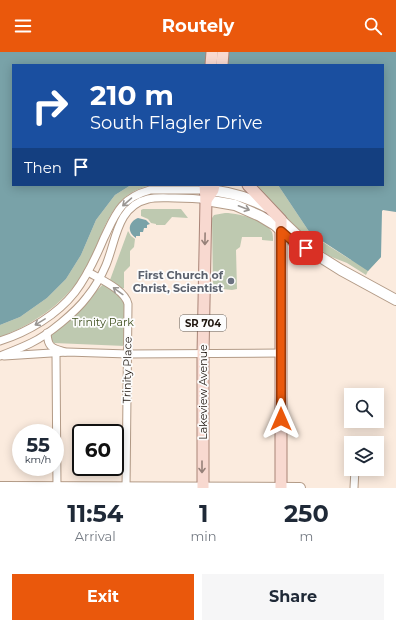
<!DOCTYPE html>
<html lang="en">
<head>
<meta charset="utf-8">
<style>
	:root { --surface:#fff; --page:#f6f6f7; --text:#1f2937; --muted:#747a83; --accent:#ea580c }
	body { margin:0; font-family:Montserrat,sans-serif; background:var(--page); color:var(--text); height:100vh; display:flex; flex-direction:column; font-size:15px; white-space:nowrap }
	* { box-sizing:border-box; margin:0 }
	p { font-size:13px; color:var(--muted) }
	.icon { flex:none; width:22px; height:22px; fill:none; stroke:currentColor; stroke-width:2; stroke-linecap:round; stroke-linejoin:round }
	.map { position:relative; height:436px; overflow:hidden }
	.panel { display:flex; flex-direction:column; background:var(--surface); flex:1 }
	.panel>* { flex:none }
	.hud { position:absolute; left:12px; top:12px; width:372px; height:122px; border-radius:0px; box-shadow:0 2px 10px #0003; background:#1a4fa0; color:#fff; overflow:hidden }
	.controls { position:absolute; left:344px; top:336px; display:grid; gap:8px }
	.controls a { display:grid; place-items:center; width:40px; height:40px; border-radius:0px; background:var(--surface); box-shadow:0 2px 10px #0003; font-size:20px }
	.speed { position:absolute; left:12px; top:372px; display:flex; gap:8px; font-size:20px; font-weight:700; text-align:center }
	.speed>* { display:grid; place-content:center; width:52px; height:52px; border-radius:50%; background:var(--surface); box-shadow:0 2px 10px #0003; line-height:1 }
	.speed small { font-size:10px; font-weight:400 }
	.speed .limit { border:2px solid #111; border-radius:6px; background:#fff; color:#111 }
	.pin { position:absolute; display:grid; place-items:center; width:34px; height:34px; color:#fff; margin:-17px; border-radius:8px; box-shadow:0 2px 6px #0006 }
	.me { position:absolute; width:44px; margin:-22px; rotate:0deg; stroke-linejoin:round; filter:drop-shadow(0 0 3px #0008) }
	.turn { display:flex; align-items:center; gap:14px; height:84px; padding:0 12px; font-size:18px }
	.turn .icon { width:52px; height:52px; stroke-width:2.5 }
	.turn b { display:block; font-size:28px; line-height:34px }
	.then { display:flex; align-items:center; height:38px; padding:0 12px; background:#0003; gap:8px; font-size:15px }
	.eta { display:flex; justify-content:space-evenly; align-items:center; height:68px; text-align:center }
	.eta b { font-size:24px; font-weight:700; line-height:28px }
	.button { display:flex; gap:8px; margin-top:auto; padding:8px 12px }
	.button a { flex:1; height:46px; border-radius:0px; background:var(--accent); color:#fff; font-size:16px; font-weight:700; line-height:46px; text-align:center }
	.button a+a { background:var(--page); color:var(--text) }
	header { display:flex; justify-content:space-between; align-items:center; height:52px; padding:0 12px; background:var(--accent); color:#fff; font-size:18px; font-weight:700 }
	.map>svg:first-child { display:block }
</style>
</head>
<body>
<header><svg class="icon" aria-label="menu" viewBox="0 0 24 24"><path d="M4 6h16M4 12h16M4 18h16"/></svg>Routely<svg class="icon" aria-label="search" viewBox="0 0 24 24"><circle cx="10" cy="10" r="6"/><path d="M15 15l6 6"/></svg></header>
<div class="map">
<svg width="396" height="436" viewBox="0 0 396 436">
	<rect width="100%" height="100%" fill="#fbebde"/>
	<!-- green -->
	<g fill="#bec9b0">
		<path d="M 131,133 L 191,133 C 174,135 155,130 139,137 C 105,150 100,196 82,224 C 62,253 32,273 0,285 L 0,273 L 20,265 L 47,246 L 66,227 L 81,203 L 96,168 L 115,143 Z"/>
		<path d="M 255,133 L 278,133 L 310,181 L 321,189 L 351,208 L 381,205 L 368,219 L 366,223 L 347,211 L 329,204 L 303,184 Z"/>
		<path d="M 143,157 L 181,157 L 188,166 L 172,165 L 165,173 L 156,173 L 156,172 L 151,171 L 148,167 L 141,164 L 141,158 Z"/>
		<path d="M 225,161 C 238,161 264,167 272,180 C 273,183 273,186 273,189 L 262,188 L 262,185 L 242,185 L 240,195 L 236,198 L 237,237 L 232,238 L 213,236 L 212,166 L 214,163 Z"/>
		<path d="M 128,179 L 131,184 L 135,187 L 134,195 L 130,199 L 130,214 L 124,220 L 124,236 L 122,237 L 110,228 Z"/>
		<path d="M 103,232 L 120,243 L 125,253 L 125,294 L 54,291 L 51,286 L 51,283 L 69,269 Z"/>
	</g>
	<!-- water -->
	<g fill="#79a2a8">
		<path d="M 0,0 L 396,0 L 396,160 L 383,158 L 382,159 L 381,205 L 368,219 L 310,181 L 278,133 L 383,133 L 383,13 L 13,13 L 13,133 L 131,133 L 115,143 L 96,168 L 81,203 L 66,227 L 47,246 L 20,265 L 0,273 Z"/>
		<path d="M 138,166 L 146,168 L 150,172 L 147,173 L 147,176 L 144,176 L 143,180 L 140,180 L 140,184 L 136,184 L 136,186 C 127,180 128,170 138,166 Z"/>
	</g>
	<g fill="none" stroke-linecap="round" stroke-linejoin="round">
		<!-- street casing -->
		<g stroke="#b39b87" stroke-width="9">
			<g id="street">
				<path d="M 88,220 C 100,227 125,238 128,252 L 126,436"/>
				<path d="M 47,281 C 48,296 52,296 65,300"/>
				<path d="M 0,289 C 28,280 57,263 75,240 C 88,223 96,205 104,186 C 109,176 114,163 122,154 C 129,146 139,141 150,138 L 205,138"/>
				<path d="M 56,302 L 57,436"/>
				<path d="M 0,304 C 10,300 21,296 31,291 C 48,283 76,260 87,245 C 95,235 101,225 106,213 C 116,189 117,154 148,147 C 157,145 166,146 175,146 C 186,146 195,146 206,148"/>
				<path d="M 4,304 L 67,300 L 128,302 L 281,301"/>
				<path d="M 355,391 L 355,389"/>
				<path d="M 354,436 L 355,417"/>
			</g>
		</g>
		<!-- secondary casing -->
		<g stroke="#b39b87" stroke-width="12">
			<g id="secondary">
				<path d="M 206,138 C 228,139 247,145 267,155"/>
				<path d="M 206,148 L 235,153 L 260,164 L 275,173 L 297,193 L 306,196 L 341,218 L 396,248"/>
				<path d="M 281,168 L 301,187 L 306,196"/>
				<path d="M 0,435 L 300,436"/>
			</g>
		</g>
		<!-- primary casing -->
		<g stroke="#a98477" stroke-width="13">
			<g id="primary">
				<path d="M 211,13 L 212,0"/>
				<path d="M 222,13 L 223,0"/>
				<path d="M 248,133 L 281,168 L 281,436"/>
				<path d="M 206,148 L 213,138 L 214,133"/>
				<path d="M 203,436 L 203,302 L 206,148 L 205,133"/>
			</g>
		</g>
		<!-- street -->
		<use href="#street" stroke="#fff" stroke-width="7"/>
		<!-- secondary -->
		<use href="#secondary" stroke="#fff" stroke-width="10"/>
		<!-- primary -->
		<use href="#primary" stroke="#f8d9d0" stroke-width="11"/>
	</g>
	<!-- one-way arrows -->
	<defs><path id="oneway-shaft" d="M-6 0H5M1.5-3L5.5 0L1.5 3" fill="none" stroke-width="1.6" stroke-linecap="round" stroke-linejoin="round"/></defs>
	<g stroke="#9a9693">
		<use href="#oneway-shaft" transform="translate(127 150) rotate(139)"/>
		<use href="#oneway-shaft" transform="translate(244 156) rotate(21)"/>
		<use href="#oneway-shaft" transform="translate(118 239) rotate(-144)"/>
		<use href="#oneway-shaft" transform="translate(40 270) rotate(149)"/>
	</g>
	<g stroke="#968179">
		<use href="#oneway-shaft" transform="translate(205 187) rotate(91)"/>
		<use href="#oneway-shaft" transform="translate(202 415) rotate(90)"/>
	</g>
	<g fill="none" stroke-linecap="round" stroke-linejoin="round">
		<!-- route casing -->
		<g stroke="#983908" stroke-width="10">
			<path id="route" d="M 281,367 L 281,179 L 297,193 L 306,196"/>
		</g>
		<!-- route -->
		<use href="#route" stroke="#ea580c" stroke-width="7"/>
	</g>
	<!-- markers -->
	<circle fill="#6b7280" stroke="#fcfcfc" stroke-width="1.5" cx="231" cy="229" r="4"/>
	<g text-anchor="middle" stroke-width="3.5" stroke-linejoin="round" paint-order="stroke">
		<!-- shield labels -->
		<rect fill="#fcfcfc" stroke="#615a55" stroke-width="1" x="180" y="263" width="46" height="16" rx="3"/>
		<g font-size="10" font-weight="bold" fill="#1e150e">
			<text x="203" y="275">SR 704</text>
		</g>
		<!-- worship labels -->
		<g font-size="11" font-weight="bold" fill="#5b616d" stroke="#fcfcfc" text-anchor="end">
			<text x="223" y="227">First Church of<tspan x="223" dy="13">Christ, Scientist</tspan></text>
		</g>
		<!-- park labels -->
		<g font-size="11" fill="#425323" stroke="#fcfcfc">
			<text x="103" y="274">Trinity Park</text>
		</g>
		<!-- street labels -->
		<g font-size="11" fill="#1e150e" stroke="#fcfcfc">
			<text transform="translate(127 318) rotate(-89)" y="4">Trinity Place</text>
			<text transform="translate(203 340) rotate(-90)" y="4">Lakeview Avenue</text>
		</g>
	</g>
</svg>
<div class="controls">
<a><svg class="icon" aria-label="search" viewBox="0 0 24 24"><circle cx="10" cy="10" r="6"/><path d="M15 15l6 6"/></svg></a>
<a><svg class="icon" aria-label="layers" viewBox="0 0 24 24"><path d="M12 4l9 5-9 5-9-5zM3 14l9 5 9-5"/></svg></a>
</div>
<div class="speed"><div>55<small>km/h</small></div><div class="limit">60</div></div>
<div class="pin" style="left:306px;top:196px;background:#d93025"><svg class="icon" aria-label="arrive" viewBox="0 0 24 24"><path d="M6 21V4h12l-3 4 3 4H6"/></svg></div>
<svg class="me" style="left:281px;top:367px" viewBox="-20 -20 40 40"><path d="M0-17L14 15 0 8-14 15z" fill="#ea580c" stroke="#fff" stroke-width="4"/></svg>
<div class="hud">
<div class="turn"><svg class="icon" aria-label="right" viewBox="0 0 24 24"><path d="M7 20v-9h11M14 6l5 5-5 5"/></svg><div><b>210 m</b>South Flagler Drive</div></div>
<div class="then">Then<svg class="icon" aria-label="arrive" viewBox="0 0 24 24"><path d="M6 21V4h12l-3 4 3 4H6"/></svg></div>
</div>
</div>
<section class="panel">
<div class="eta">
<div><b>11:54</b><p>Arrival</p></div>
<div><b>1</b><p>min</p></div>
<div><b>250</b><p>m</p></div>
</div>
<div class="button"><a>Exit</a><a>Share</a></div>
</section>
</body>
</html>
